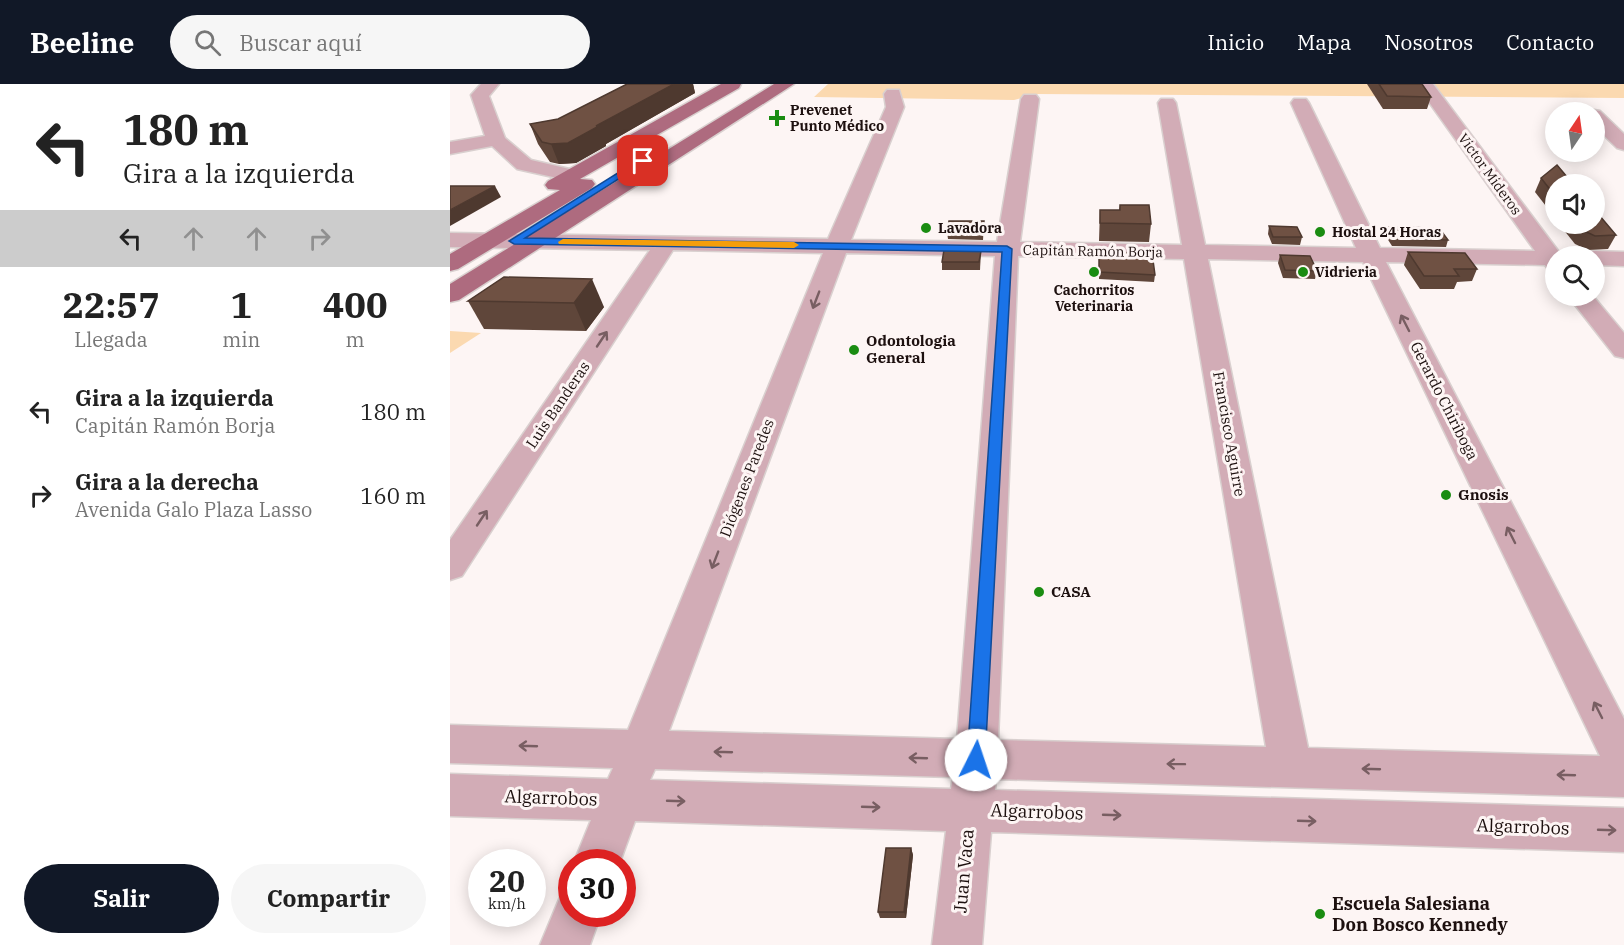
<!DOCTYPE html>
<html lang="es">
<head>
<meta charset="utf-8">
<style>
	:root { --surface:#fff; --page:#f6f6f6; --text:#222; --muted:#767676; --accent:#111827 }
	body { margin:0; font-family:"IBM Plex Serif",serif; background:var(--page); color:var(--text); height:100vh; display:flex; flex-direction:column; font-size:22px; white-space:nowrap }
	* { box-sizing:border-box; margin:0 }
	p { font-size:20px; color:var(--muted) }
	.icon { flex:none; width:33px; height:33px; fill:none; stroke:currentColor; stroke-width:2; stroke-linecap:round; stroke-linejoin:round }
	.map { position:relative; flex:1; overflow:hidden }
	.drawer { display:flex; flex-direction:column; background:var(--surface); width:450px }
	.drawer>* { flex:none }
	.hud { background:#fff; color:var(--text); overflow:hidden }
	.needle { width:39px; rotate:13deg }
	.fabs { position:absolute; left:1095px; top:18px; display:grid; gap:12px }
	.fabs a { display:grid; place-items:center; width:60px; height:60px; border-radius:50%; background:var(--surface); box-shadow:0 3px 15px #0003; font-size:30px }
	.speed { position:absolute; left:18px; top:765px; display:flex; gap:12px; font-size:30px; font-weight:700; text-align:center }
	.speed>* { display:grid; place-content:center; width:78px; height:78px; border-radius:50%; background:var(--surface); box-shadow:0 3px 15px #0003; line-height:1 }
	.speed small { font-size:15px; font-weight:400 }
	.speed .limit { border:9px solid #d22; background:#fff; color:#111 }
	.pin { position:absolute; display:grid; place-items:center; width:51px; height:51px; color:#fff; margin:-26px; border-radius:12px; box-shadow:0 3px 9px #0006 }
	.me { position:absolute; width:66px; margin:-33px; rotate:4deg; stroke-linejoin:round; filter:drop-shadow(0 0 4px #0008) }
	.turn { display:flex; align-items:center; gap:21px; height:126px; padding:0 24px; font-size:27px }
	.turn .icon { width:78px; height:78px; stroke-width:2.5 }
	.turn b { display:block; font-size:42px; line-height:51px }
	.lanes { display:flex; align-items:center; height:57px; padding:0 24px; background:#0003; justify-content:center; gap:30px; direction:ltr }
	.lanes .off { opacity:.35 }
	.eta { display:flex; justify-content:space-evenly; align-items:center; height:102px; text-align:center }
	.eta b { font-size:36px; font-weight:800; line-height:42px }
	.cta { display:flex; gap:12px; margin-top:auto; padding:12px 24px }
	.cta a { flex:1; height:69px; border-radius:36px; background:var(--accent); color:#fff; font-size:24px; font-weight:800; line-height:69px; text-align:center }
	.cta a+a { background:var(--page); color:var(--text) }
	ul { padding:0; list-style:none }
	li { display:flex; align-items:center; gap:18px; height:84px; padding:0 24px }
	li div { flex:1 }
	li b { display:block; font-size:22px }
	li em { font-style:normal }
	header { display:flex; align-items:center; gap:36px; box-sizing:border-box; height:84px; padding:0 30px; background:var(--accent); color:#fff }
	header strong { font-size:28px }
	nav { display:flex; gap:33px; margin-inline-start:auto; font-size:21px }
	.search { width:420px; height:54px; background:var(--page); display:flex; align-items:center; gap:15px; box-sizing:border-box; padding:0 21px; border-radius:33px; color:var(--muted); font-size:22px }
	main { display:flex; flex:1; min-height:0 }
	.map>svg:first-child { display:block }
</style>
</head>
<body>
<header>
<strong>Beeline</strong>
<div class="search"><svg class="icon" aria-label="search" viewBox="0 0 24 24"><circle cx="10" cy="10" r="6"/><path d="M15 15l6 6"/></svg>Buscar aquí</div>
<nav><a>Inicio</a><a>Mapa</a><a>Nosotros</a><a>Contacto</a></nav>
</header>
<main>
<section class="drawer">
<div class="hud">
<div class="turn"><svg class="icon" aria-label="left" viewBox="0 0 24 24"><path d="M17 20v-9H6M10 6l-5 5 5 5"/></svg><div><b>180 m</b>Gira a la izquierda</div></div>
<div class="lanes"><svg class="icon" aria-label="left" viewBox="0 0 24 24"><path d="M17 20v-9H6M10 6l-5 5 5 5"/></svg><svg class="icon off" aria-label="ahead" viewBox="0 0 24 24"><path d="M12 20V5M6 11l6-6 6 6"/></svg><svg class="icon off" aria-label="ahead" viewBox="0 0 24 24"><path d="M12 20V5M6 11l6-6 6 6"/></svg><svg class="icon off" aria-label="right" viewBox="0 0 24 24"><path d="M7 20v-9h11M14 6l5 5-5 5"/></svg></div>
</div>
<div class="eta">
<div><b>22:57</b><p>Llegada</p></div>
<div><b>1</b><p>min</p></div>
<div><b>400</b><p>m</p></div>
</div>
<ul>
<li><svg class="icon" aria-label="left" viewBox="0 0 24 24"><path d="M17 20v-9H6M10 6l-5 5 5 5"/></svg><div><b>Gira a la izquierda</b><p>Capitán Ramón Borja</p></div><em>180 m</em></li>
<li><svg class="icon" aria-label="right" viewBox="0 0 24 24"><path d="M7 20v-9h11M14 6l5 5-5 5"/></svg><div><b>Gira a la derecha</b><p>Avenida Galo Plaza Lasso</p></div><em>160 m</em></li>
</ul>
<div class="cta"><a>Salir</a><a>Compartir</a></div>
</section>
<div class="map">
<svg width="1174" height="861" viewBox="0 0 1174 861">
	<rect width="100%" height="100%" fill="#fdf5f4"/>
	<!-- green -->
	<g fill="#fbd9b0">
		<path d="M 378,0 L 1174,0 L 1174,14 L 586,10 L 564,16 L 364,13 Z"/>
		<path d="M 0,247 L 31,249 L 0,269 Z"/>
	</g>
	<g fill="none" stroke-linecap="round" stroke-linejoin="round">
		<!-- minor casing -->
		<g stroke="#d9d0cf" stroke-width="3">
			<g id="minor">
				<path d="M 31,0 L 49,0 L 39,12 L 55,54 L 81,76 L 128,87 L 131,91 L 128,95 L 121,97 L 67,85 L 42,62 L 0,70 L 0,58 L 35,52 L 21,11 Z"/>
				<path d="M 966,0 L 983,0 L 1109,168 L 1117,172 L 1106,172 L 1106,187 L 1098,185 L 1095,181 L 936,178 L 1174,635 L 1174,713 L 546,695 L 545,706 L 1174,724 L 1174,768 L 541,748 L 532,861 L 482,861 L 496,747 L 185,737 L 170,778 L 124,778 L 141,736 L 0,732 L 0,690 L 158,695 L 163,684 L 0,679 L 0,641 L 178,646 L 373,169 L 223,166 L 12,492 L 0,496 L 0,456 L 200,166 L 0,163 L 0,149 L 378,155 L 436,23 L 434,10 L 437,6 L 449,6 L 454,23 L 401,156 L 547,158 L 571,15 L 574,11 L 586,11 L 589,15 L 570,158 L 732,161 L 708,19 L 711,15 L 723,15 L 726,19 L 755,161 L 906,164 L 841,19 L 844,15 L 856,15 L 859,19 L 930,164 L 1085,167 ZM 396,169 L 545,172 L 507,655 L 219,647 ZM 568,172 L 734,175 L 816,663 L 548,656 ZM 758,175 L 913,178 L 1150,672 L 858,664 ZM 205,685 L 503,693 L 501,705 L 200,696 Z"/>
				<path d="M 1144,26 L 1150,27 L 1174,50 L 1174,66 L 1167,64 L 1144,42 L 1144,28 L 1137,28 Z"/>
				<path d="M 1144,167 L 1174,168 L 1174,182 L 1144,181 L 1144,172 L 1133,172 L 1136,169 Z"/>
				<path d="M 1118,212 L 1143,212 L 1174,249 L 1174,274 L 1165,272 Z"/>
				<path d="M 122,808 L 122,830 L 151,830 L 140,861 L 90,861 L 110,813 Z"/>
			</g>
		</g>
		<!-- major casing -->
		<g stroke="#d9d0cf" stroke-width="3">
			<g id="major">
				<path d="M 271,0 L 291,0 L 289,4 L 130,95 L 142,96 L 145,100 L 142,104 L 8,185 L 0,187 L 0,170 L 110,106 L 98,105 L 95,101 L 98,97 Z"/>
				<path d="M 324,0 L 344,0 L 9,216 L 0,218 L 0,200 Z"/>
			</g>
		</g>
		<!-- minor -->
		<use href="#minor" fill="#d2acb6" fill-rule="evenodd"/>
		<!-- major -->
		<use href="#major" fill="#ae6b7f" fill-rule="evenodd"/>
	</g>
	<!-- wall -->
	<g fill="#5f463a">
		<path d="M 177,0 L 243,0 L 245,9 L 156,60 L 156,62 L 126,79 L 109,80 L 100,78 L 88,60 L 80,40 L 108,35 Z"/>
		<path d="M 917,0 L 972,0 L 981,13 L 977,25 L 933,25 Z"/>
		<path d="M 1091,94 L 1106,100 L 1106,135 L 1085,108 Z"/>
		<path d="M 670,121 L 701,140 L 699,158 L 649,157 L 650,126 L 669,126 Z"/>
		<path d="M 534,137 L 533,156 L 498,155 L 497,148 Z"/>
		<path d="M 1109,140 L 1144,140 L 1166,151 L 1158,165 L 1138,166 L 1125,160 Z"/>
		<path d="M 819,142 L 852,153 L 850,161 L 822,160 L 818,150 Z"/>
		<path d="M 937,143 L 998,156 L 996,163 L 942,162 L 935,151 Z"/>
		<path d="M 531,167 L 530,186 L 492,186 L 492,178 Z"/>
		<path d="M 649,168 L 705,191 L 704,198 L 649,195 Z"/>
		<path d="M 958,168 L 1027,185 L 1022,197 L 1007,198 L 1004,205 L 970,205 L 954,181 Z"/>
		<path d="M 830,171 L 867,187 L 865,195 L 833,194 L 828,179 Z"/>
		<path d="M 54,193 L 154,223 L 136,247 L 34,245 L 18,217 Z"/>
		<path d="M 461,764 L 463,771 L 456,834 L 430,834 L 428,828 Z"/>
	</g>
	<!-- shaded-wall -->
	<g fill="#4e392f">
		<path d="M 224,0 L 243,0 L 245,9 L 156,60 L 156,62 L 126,79 L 109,80 L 101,60 L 146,42 Z"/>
		<path d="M 45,102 L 51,113 L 0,142 L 0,126 Z"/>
		<path d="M 142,195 L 154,223 L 136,247 L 124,219 Z"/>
		<path d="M 461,764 L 463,771 L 456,834 L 454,828 Z"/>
	</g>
	<!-- building -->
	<g fill="#6f5143" stroke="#4e392f" stroke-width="1.5">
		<path d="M 177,0 L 224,0 L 146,42 L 149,42 L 118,59 L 101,60 L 92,58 L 80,40 L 108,35 Z"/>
		<path d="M 929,0 L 972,0 L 981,13 L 937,12 Z"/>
		<path d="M 1107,81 L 1123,100 L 1106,100 L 1106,113 L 1091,94 Z"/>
		<path d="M 0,102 L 45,102 L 0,126 Z"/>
		<path d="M 670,121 L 699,121 L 701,140 L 650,139 L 650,126 L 670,126 Z"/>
		<path d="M 1144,125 L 1166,151 L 1145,152 L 1132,146 L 1127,140 L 1144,140 Z"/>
		<path d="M 499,137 L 534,137 L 533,148 L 497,148 Z"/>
		<path d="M 819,142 L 847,143 L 852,153 L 823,153 Z"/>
		<path d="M 937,143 L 989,144 L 998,156 L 944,155 Z"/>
		<path d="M 494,166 L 531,167 L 529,178 L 492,178 Z"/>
		<path d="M 649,168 L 702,169 L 705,191 L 649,188 Z"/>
		<path d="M 958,168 L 1015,169 L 1027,185 L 1004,185 L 1009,192 L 974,192 Z"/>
		<path d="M 830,171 L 860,172 L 867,187 L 835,186 Z"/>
		<path d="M 54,193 L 142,195 L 124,219 L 18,217 Z"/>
		<path d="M 436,764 L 461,764 L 454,828 L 428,828 Z"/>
	</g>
	<!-- one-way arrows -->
	<defs><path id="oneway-shaft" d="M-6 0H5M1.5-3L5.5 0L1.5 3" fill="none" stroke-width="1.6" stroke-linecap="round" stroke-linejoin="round" transform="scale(1.5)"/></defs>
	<g stroke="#785e62">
		<use href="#oneway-shaft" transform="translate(366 216) rotate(111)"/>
		<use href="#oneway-shaft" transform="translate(955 239) rotate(-117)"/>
		<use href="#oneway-shaft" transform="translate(152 255) rotate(-56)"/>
		<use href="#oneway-shaft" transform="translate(32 434) rotate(-56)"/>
		<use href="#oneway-shaft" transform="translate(1061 451) rotate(-117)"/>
		<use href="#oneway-shaft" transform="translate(265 476) rotate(111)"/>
		<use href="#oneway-shaft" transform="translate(1148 626) rotate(-117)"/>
		<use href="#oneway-shaft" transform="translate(78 662) rotate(-178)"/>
		<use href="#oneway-shaft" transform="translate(273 668) rotate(-178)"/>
		<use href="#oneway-shaft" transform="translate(468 674) rotate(-178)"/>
		<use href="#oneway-shaft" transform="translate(726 680) rotate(-179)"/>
		<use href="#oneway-shaft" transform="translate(921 685) rotate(-178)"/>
		<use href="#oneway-shaft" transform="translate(1116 691) rotate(-178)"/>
		<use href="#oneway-shaft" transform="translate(226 717) rotate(2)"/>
		<use href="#oneway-shaft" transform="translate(421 723) rotate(2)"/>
		<use href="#oneway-shaft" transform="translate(662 731) rotate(2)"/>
		<use href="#oneway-shaft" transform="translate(857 737) rotate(2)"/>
		<use href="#oneway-shaft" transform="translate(1157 746) rotate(2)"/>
	</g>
	<!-- route -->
	<path fill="#1a73e8" stroke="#114b97" stroke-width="1.5" d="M 190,75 L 197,77 L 75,154 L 557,162 L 562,165 L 535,676 L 532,682 L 526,684 L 520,682 L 517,676 L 552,168 L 64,160 L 59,157 Z"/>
	<!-- slow -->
	<path fill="#f59e0b" d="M 113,155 L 344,158 L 349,161 L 344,164 L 109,160 L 108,158 Z"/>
	<!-- markers -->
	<g fill="#1a8c11" stroke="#fdf5f4" stroke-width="2">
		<path d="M324 25h6v6h6v6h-6v6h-6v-6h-6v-6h6z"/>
		<circle cx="476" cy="144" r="6"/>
		<circle cx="870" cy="148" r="6"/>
		<circle cx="644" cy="188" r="6"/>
		<circle cx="853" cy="188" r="6"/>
		<circle cx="404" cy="266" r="6"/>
		<circle cx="996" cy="411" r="6"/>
		<circle cx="589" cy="508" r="6"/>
		<circle cx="870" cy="830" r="6"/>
	</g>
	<g text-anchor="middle" stroke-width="6" stroke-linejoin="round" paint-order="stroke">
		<!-- far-poi labels -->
		<g font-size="14" font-weight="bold" fill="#1d100f" stroke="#fdf5f4" text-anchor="start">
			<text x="340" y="31">Prevenet<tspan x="340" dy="16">Punto Médico</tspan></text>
			<text x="488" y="149">Lavadora</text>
			<text x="882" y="153">Hostal 24 Horas</text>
			<text x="865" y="193">Vidrieria</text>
			<text x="644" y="211" text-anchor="middle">Cachorritos<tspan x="644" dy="16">Veterinaria</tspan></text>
		</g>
		<!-- far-street labels -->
		<g font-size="14" fill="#1d100f" stroke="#fdf5f4">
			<text transform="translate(1040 90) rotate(54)" y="5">Victor Mideros</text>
			<text transform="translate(643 167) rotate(1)" y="5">Capitán Ramón Borja</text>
		</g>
		<!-- poi labels -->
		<g font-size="15" font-weight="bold" fill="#1d100f" stroke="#fdf5f4" text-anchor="start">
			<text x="416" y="262">Odontologia<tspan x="416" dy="17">General</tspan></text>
			<text x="1008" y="416">Gnosis</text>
			<text x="601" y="513">CASA</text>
		</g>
		<!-- street labels -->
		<g font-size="15" fill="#1d100f" stroke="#fdf5f4">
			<text transform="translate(994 317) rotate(63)" y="5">Gerardo Chiriboga</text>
			<text transform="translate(108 321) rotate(-56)" y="5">Luis Banderas</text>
			<text transform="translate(779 350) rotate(80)" y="5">Francisco Aguirre</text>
			<text transform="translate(297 394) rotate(-69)" y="5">Diógenes Paredes</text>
		</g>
		<!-- near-street labels -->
		<g font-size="18" fill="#1d100f" stroke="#fdf5f4">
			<text transform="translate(101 714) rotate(2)" y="6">Algarrobos</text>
			<text transform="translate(587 728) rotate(2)" y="6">Algarrobos</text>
			<text transform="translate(1073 743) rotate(2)" y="6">Algarrobos</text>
			<text transform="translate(514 787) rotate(-85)" y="6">Juan Vaca</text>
		</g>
		<!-- near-poi labels -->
		<g font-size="18" font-weight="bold" fill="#1d100f" stroke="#fdf5f4" text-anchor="start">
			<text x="882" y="826">Escuela Salesiana<tspan x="882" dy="21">Don Bosco Kennedy</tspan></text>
		</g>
	</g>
</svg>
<div class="fabs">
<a><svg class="needle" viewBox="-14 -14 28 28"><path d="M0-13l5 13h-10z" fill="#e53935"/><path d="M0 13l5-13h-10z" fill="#767676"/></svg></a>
<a><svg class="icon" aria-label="sound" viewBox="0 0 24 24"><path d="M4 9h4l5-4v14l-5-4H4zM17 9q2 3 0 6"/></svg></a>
<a><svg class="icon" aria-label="search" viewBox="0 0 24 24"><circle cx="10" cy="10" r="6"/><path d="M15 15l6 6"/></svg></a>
</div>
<div class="speed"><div>20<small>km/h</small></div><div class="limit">30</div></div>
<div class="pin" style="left:193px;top:77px;background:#d93025"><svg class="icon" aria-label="arrive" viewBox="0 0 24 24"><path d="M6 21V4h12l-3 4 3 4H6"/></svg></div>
<svg class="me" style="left:526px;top:676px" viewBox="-20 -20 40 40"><circle r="19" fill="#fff"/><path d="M0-13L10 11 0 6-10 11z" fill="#1a73e8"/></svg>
</div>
</main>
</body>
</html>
